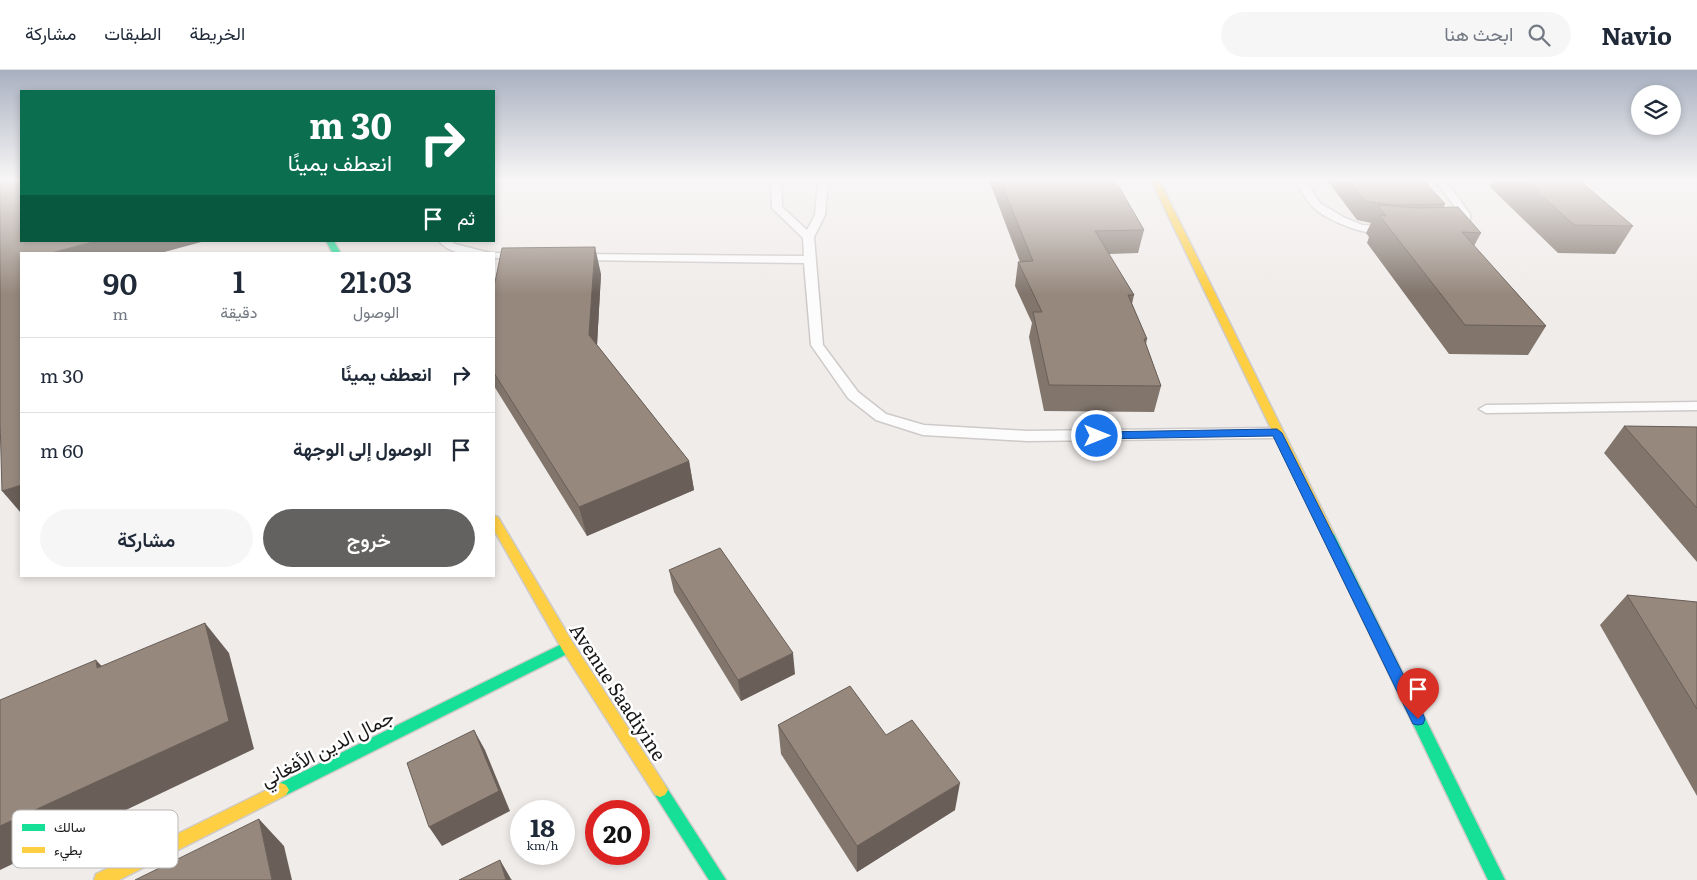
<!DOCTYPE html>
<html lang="ar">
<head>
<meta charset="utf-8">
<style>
	:root { --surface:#fff; --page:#f6f6f7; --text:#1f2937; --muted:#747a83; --line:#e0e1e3; --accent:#646260 }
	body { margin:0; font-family:Literata,Vazirmatn,serif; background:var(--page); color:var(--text); direction:rtl; height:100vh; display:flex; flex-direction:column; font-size:19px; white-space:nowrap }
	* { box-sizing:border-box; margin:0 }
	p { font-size:16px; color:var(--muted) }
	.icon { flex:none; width:28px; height:28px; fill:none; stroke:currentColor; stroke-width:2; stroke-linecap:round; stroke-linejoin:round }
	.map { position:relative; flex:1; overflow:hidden; direction:ltr }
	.drawer { position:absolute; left:20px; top:182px; width:475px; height:325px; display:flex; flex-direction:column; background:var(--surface); border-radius:0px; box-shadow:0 2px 8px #0003; direction:rtl }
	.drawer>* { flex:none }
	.guide { position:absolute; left:20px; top:20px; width:475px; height:152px; border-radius:0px; box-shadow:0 2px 8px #0003; direction:rtl; background:#0b6e4f; color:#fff; overflow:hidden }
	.fabs { position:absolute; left:1631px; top:15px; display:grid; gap:10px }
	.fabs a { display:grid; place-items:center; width:50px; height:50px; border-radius:50%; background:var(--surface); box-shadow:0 2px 8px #0003; font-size:25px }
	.speed { position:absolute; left:510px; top:730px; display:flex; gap:10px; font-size:25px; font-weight:700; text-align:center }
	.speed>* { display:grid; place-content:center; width:65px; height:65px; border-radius:50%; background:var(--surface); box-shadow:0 2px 8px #0003; line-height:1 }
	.speed small { font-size:12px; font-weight:400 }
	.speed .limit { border:8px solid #d22; background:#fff; color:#111 }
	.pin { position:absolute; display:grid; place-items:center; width:42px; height:42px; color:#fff; margin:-51px -21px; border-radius:50% 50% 50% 0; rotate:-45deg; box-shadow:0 0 5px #0007 }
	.pin .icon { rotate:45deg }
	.me { position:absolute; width:55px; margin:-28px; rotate:90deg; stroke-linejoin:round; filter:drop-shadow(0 0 4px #0008) }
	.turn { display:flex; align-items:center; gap:18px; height:105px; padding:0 20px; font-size:22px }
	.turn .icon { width:65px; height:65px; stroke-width:2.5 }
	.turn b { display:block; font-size:35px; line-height:42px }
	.then { display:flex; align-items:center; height:48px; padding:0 20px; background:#0003; gap:10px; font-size:19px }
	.eta { display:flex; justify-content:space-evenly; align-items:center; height:85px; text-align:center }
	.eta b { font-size:30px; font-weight:600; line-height:35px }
	.button { display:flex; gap:10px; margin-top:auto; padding:10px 20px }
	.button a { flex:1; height:58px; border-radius:30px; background:var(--accent); color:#fff; font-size:20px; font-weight:600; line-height:58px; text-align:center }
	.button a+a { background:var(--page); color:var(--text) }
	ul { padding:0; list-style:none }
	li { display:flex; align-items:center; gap:15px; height:75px; padding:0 20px; border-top:1px solid var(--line) }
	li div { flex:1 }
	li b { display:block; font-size:19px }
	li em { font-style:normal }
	header { display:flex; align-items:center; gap:30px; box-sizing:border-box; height:70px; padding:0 25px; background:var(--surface); border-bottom:1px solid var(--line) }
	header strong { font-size:24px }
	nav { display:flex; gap:28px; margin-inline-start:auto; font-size:18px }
	.search { width:350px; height:45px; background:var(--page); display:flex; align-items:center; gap:12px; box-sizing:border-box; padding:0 18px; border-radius:28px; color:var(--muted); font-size:19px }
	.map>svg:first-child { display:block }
</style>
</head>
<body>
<header>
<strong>Navio</strong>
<div class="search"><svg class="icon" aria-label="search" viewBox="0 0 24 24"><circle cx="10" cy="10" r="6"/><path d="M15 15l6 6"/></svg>ابحث هنا</div>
<nav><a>الخريطة</a><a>الطبقات</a><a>مشاركة</a></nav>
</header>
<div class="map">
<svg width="1697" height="810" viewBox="0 0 1697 810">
	<rect width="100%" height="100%" fill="#f0ecea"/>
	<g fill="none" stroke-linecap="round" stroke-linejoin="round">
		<!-- lane casing -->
		<g stroke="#cdcac9" stroke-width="3">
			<g id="lane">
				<path d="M 771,110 L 781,110 L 782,137 L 807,160 L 815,145 L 818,110 L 828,110 L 825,145 L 814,167 L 823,275 L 858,322 L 886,344 L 924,355 L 1027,361 L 1277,358 L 1284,363 L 1277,368 L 1027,371 L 923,365 L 876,350 L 848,328 L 811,275 L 804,193 L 579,190 L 573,187 L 579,184 L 804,186 L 803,168 L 772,138 Z"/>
				<path d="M 1295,110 L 1305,110 L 1320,133 L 1343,147 L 1362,155 L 1388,156 L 1393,159 C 1379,173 1324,150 1312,136 C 1305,129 1300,118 1295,110 Z"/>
				<path d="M 1435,110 L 1445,110 L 1470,144 L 1470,156 L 1456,161 L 1452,160 L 1452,156 L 1460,152 L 1460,144 Z"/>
				<path d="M 439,171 L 451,171 L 455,174 L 490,183 L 521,183 L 527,186 L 521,189 L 494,188 L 494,184 C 475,184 452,187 439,171 Z"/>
				<path d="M 1697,332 L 1697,340 L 1486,343 L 1479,339 L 1486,335 Z"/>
			</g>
		</g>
		<!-- fast casing -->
		<g stroke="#cdcac9" stroke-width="3">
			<g id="fast">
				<path d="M 326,171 L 334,171 L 341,184 L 333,184 Z"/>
				<path d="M 1328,460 L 1332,461 L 1334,464 L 1505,810 L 1488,810 L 1322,464 L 1324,461 Z"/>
				<path d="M 568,571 L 573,573 L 575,577 L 573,581 L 286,725 L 281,727 L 276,725 L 273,720 L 276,715 Z"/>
				<path d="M 660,713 L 665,715 L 726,810 L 709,810 L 655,725 L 652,720 L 655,715 Z"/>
			</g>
		</g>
		<!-- slow casing -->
		<g stroke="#cdcac9" stroke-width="3">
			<g id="slow">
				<path d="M 1151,110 L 1159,110 L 1334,464 L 1332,467 L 1324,467 L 1322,464 Z"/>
				<path d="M 494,446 L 498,447 L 573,573 L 665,715 L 668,720 L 665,725 L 660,727 L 655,725 L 563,581 L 494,460 Z"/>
				<path d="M 281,713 L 286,715 L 289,720 L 286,725 L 119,810 L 94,810 L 96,804 Z"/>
			</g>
		</g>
		<!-- lane -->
		<use href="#lane" fill="#fdfcfc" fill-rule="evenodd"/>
		<!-- fast -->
		<use href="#fast" fill="#16e098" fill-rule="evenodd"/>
		<!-- slow -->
		<use href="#slow" fill="#ffcf43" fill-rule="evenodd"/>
	</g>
	<!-- wall -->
	<g fill="#81756c">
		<path d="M 989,110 L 1115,110 L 1144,160 L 1138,183 L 1109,184 L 1134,225 L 1132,234 L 1147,269 L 1146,274 L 1161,316 L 1154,342 L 1044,341 L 1029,267 L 1032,253 L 1015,216 L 1018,192 L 1020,192 Z"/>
		<path d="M 1327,110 L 1423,110 L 1445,134 L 1444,137 L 1481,163 L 1474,176 L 1546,256 L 1528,285 L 1449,284 L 1367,173 L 1369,167 L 1366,163 L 1371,153 L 1357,150 Z"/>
		<path d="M 1492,110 L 1579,110 L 1633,156 L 1615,184 L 1558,183 L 1489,116 Z"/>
		<path d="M 601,204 L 597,275 L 689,391 L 694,420 L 587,466 L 494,316 L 494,217 Z"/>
		<path d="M 1624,356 L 1697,357 L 1697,492 L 1604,383 Z"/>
		<path d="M 669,500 L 795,604 L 741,631 L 674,522 Z"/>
		<path d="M 1627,525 L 1697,532 L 1697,726 L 1600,555 Z"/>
		<path d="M 778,655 L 886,665 L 955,740 L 857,802 L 781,684 Z"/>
	</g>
	<!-- shaded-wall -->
	<g fill="#695f58">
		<path d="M 96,171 L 205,171 L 157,184 L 47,184 Z"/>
		<path d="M 595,177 L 601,204 L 596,293 L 589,265 Z"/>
		<path d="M 689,391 L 694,420 L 587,466 L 579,437 Z"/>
		<path d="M 21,415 L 21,443 L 2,421 Z"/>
		<path d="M 205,553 L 229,583 L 254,679 L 0,800 L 0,756 Z"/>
		<path d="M 793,583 L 795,604 L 741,631 L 738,610 Z"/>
		<path d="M 96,590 L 124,620 L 97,598 Z"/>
		<path d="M 474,660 L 485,680 L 510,741 L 442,776 L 429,757 Z"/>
		<path d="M 960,713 L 955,740 L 857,802 L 857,776 Z"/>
		<path d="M 259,749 L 284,776 L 292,810 L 272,810 Z"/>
		<path d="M 500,790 L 511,809 L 512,810 L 506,810 Z"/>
	</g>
	<!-- building -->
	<g fill="#96887d" stroke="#695f58">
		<path d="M 0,110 L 21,110 L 21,171 L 96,171 L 47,184 L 21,184 L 21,415 L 2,421 L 0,349 Z"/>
		<path d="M 1000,110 L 1115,110 L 1144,160 L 1095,161 L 1134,225 L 1128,225 L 1147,269 L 1144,269 L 1161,316 L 1049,315 L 1033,242 L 1042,242 L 1018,192 L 1033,191 Z"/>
		<path d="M 1349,110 L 1423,110 L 1445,134 L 1393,135 L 1365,131 Z"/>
		<path d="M 1525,110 L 1579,110 L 1633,156 L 1574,155 Z"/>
		<path d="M 1378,135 L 1418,138 L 1458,137 L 1481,163 L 1462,162 L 1546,256 L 1465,255 L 1379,145 L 1386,146 Z"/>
		<path d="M 595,177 L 589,265 L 689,391 L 579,437 L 494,303 L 494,217 L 502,178 Z"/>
		<path d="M 1624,356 L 1697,357 L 1697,438 Z"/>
		<path d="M 720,478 L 793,583 L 738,610 L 669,500 Z"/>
		<path d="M 1627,525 L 1697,532 L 1697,639 Z"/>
		<path d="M 205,553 L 229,651 L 0,756 L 0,630 L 96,590 L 97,598 Z"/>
		<path d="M 850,616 L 886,665 L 912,650 L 960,713 L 857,776 L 778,655 Z"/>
		<path d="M 474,660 L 499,721 L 429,757 L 407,693 Z"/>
		<path d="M 259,749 L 272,810 L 135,810 Z"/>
		<path d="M 500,790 L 506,810 L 459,810 Z"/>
	</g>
	<!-- sky -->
	<linearGradient id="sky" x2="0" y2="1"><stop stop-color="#a8b0c0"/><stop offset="0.49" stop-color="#f8f6f6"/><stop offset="1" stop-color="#f8f6f6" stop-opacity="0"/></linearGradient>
	<rect width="1697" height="224" fill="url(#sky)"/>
	<!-- route -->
	<path fill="#1a73e8" stroke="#114b97" d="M 1277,359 L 1282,363 L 1423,644 L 1425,649 L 1423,654 L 1418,655 L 1413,654 L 1273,366 L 1097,369 L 1092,366 L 1097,362 Z"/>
	<g text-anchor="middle" stroke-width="5" stroke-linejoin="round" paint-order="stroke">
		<!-- near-street labels -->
		<g font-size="19" fill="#191716" stroke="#fff">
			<text transform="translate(618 622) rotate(57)" y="7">Avenue Saadiyine</text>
			<text transform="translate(327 678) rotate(-27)" y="7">جمال الدين الأفغاني</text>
		</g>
	</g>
	<!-- legend -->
	<rect x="12" y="740" width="166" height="58" rx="8" fill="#fff" stroke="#bab9b9" stroke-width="1"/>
	<rect x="22" y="754" width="23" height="7" fill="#16e098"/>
	<rect x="22" y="777" width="23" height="6" fill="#ffcf43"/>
	<g font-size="14" fill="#191716">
		<text x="54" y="762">سالك</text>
		<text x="54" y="785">بطيء</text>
	</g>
</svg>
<div class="fabs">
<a><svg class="icon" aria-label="layers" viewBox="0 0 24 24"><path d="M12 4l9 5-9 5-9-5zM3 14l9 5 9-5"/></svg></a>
</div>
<div class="speed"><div>18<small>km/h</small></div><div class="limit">20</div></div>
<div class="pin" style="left:1418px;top:649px;background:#d93025"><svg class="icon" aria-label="arrive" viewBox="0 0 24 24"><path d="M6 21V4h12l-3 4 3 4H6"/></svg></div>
<svg class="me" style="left:1097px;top:366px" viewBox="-20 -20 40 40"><circle r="17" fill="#1a73e8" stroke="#fff" stroke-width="3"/><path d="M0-11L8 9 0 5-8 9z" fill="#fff"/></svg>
<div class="guide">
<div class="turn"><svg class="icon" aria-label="right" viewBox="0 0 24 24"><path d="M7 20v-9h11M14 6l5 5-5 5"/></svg><div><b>30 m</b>انعطف يمينًا</div></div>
<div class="then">ثم<svg class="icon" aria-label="arrive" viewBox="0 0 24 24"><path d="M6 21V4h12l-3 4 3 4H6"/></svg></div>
</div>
<section class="drawer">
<div class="eta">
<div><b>21:03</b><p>الوصول</p></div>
<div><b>1</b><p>دقيقة</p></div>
<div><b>90</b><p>m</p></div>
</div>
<ul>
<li><svg class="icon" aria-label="right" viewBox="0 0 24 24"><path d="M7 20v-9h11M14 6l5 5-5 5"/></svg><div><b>انعطف يمينًا</b></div><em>30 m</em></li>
<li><svg class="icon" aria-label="arrive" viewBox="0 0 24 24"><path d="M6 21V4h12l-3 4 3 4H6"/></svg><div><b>الوصول إلى الوجهة</b></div><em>60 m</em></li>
</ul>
<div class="button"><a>خروج</a><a>مشاركة</a></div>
</section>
</div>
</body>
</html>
